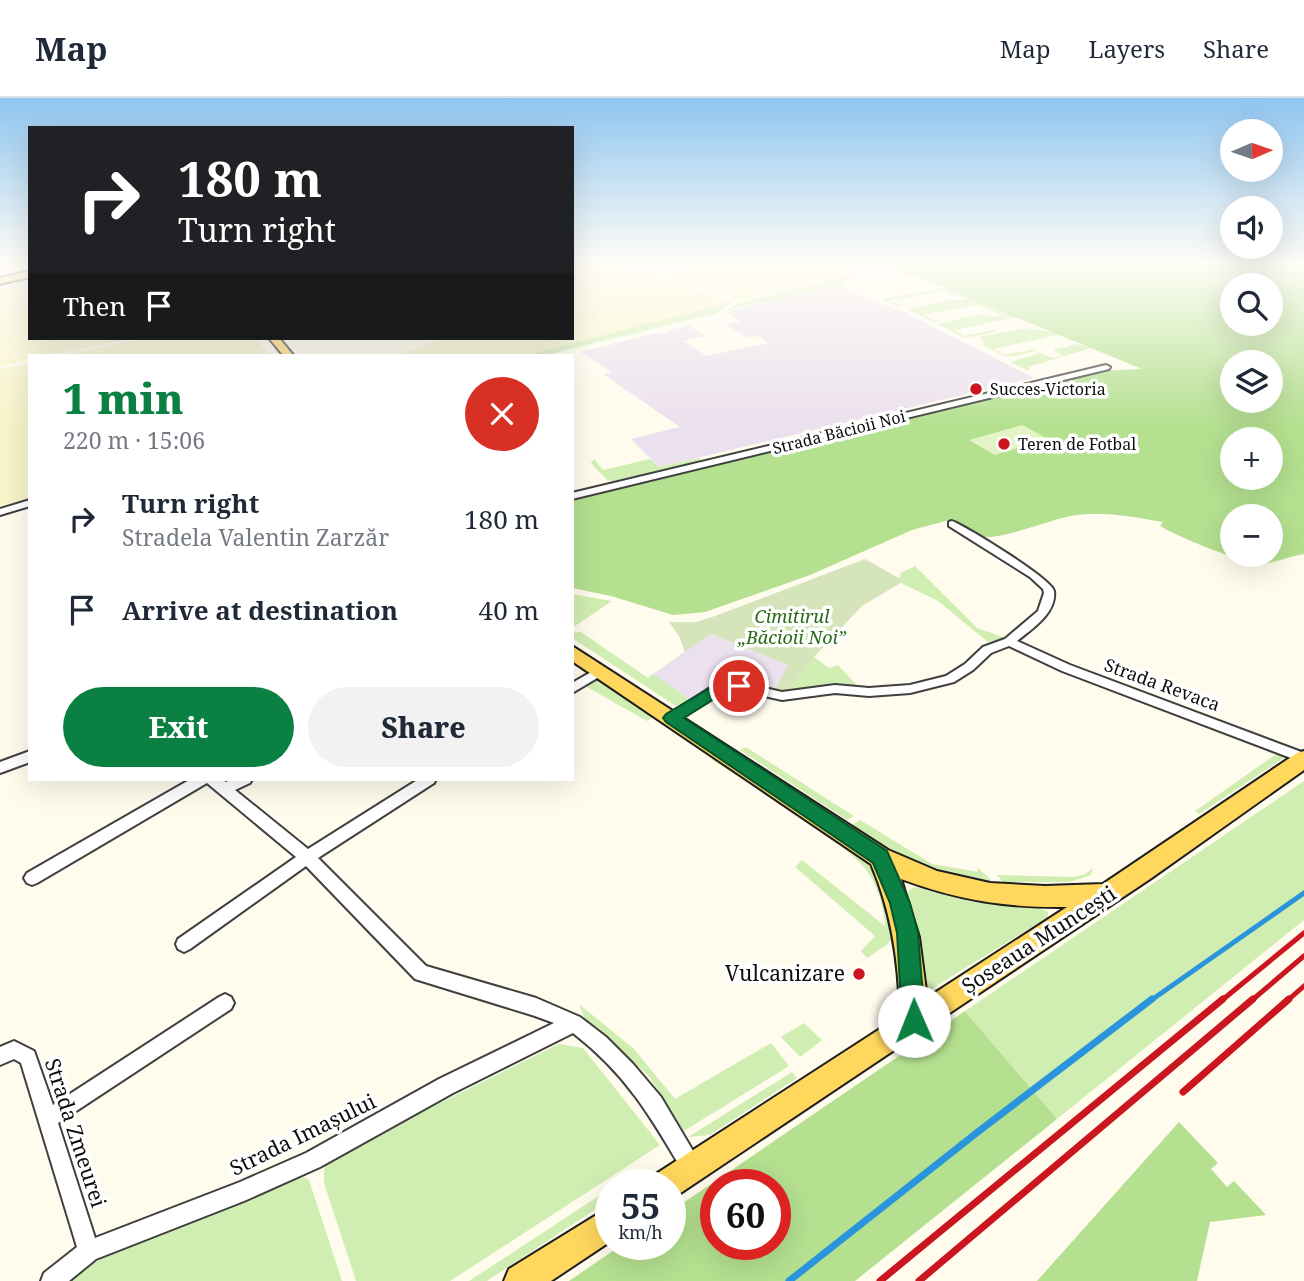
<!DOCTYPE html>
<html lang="en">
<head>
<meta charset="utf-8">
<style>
	:root { --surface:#fff; --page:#f2f2f3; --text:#1f2937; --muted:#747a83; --line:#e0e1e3; --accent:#0b8043 }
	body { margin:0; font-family:"Noto Serif",serif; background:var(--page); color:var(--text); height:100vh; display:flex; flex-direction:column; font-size:26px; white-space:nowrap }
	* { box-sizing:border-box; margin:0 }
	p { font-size:23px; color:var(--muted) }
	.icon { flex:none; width:38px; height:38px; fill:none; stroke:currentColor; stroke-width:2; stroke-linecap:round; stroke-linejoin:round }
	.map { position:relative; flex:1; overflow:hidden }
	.panel { position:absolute; left:28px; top:256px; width:546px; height:427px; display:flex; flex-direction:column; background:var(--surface); border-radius:0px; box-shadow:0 7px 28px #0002 }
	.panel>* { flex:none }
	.hud { position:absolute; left:28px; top:28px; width:546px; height:214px; border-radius:0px; box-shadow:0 7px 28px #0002; background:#202124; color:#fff; overflow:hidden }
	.needle { width:46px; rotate:88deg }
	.buttons { position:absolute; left:1220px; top:21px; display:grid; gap:14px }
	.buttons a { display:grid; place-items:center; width:63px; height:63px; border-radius:50%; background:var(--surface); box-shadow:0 7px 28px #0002; font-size:35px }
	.speed { position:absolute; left:595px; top:1071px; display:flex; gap:14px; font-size:35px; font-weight:700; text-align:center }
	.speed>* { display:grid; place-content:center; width:91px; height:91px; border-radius:50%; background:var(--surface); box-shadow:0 7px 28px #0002; line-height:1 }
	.speed small { font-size:18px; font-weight:400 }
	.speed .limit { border:10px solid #d22; background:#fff; color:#111 }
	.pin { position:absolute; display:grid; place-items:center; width:60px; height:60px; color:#fff; margin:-30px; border:4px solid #fff; border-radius:50%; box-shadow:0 2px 7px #0007 }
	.me { position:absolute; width:77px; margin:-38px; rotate:359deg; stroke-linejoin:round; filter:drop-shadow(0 0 5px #0008) }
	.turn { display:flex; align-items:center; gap:24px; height:147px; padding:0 35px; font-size:32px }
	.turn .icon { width:91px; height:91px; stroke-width:2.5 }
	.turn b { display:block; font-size:49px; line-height:60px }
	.then { display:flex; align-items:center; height:66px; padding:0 35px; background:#0003; gap:14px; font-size:26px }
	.round { display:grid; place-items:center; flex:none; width:74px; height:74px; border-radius:37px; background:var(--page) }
	.overview { display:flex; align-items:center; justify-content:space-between; height:119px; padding:0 35px }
	h1 { font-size:42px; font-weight:800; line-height:52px; color:var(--accent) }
	.button { display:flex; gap:14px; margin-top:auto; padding:14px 35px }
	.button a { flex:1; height:80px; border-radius:42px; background:var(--accent); color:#fff; font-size:28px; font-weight:800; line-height:80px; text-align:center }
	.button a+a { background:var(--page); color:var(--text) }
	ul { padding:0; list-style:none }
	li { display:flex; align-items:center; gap:21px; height:91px; padding:0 35px }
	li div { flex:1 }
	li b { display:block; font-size:26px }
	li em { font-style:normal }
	header { display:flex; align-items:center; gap:42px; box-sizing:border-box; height:98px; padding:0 35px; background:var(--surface); border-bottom:2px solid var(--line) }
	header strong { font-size:33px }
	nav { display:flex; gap:38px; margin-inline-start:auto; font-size:24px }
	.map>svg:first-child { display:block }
</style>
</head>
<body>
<header>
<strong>Map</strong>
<nav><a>Map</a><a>Layers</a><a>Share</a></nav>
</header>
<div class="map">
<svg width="1304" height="1183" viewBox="0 0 1304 1183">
	<rect width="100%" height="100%" fill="#fffbed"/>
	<!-- industrial -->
	<g fill="#ebe0ed">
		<path d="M 838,186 L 871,203 L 898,211 L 1034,280 L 659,369 L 631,341 L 680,329 L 603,276 L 612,274 L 581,254 L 660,234 L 664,237 L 669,232 L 689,228 L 706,238 L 684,243 L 706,258 L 768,245 L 759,238 L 748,240 L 725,226 L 742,224 L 726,214 Z"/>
		<path d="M 710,536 L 789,567 L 775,592 L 726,579 L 692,603 L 653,576 Z"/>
	</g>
	<!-- farmland -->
	<g fill="#f8f4c9">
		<path d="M 572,163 L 616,163 L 614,165 L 732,204 L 526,257 L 398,257 L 446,240 L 572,240 Z"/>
		<path d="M 687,163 L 878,163 L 889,166 L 741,202 L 658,174 Z"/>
		<path d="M 30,185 L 30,240 L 134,240 L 52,257 L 30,257 L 30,262 L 0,268 L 0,192 Z"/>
		<path d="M 147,240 L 255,240 L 269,257 L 65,257 Z"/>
		<path d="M 30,265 L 30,401 L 0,408 L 0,271 Z"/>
	</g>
	<!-- green -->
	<g fill="#d1eeb2">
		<path d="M 845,179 L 854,180 L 838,186 L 724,213 L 738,205 Z"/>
		<path d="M 943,190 L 1009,216 L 1018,219 L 954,232 L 964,238 L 993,232 L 996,234 L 964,240 L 938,226 L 982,216 L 996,219 L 1002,217 L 977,207 L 924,217 L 933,222 L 941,223 L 933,224 L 907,211 L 950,202 L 967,202 L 958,197 L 947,198 L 954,196 L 942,193 L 890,203 L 904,208 L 896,208 L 881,201 Z"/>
		<path d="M 732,204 L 717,215 L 546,257 L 526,257 Z"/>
		<path d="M 1025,230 C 1037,233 1046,231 1058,237 L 993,251 L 1005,257 L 1034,251 L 1036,253 C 1000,261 1008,260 982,246 L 986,245 L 980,239 Z"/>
		<path d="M 1077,246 L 1091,250 L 1028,269 L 1030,271 L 1027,272 L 1010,264 L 1040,255 L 1053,260 L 1063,258 L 1053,251 L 1064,249 L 1069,251 L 1067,248 Z"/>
		<path d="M 700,360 L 700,364 L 613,383 L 607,382 L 591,365 L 594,361 L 603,372 L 650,361 L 659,369 Z"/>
		<path d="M 915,468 L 977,530 L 1006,540 L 988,544 L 938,503 L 901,485 L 903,484 L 899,481 L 901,475 Z"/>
		<path d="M 572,496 L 612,503 L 572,530 Z"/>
		<path d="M 581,534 L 648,580 L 653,576 L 692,603 L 676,608 L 572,540 L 572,535 Z"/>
		<path d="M 814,559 L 829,570 L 838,567 L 861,592 L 788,593 Z"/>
		<path d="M 597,581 L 655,617 L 647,623 L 585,588 Z"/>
		<path d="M 746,649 L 854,718 L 847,722 L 740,652 Z"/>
		<path d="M 1279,654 L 1287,658 L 1199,716 L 1195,713 Z"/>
		<path d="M 714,660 L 812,721 L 865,762 L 883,790 L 893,838 L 888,846 L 867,860 L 861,853 L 875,838 L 795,769 L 802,762 L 885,828 C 885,809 875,781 863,768 C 824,727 759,692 712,662 Z"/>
		<path d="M 1304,683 L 1304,822 L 1057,1021 L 965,913 Z"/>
		<path d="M 860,722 L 932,766 L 978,774 L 977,769 L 993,784 C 929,778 905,761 852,727 Z"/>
		<path d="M 1093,770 L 1091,777 L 1070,784 L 1003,784 L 997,777 L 1074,779 L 1085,776 Z"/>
		<path d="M 916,789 L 944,797 L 1041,811 L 1048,814 L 1048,819 L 931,891 L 927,889 L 907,799 L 909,792 Z"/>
		<path d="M 579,906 L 634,951 L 675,1001 L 771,945 L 789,968 L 684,1033 L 648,977 L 586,924 Z"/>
		<path d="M 804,925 L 822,942 L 800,959 L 781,939 Z"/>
		<path d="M 559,946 L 583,950 L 660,1047 L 450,1183 L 356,1183 L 324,1085 L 324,1071 L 331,1059 Z"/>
		<path d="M 792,974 L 797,980 L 710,1037 L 688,1039 Z"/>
		<path d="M 298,1077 L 309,1082 L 342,1183 L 66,1183 C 136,1134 220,1108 298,1077 Z"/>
		<path d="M 611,1090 L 611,1101 L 487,1183 L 469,1183 Z"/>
	</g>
	<!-- forest -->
	<g fill="#b4e08f" fill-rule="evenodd">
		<path d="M 923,163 L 1304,163 L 1304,456 C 1292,458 1279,463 1267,465 C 1244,467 1181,440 1160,428 L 1163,424 C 1134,419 1100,412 1071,418 C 1048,422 995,445 975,438 C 967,435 960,427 953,421 L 912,432 L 810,477 L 705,514 L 673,517 L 611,498 L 572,490 L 572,402 L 1102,273 L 1142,271 L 918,179 L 891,171 ZM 1232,187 L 1270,187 L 1270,226 L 1232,226 ZM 1232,264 L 1270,264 L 1270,303 L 1232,303 ZM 1232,341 L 1270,341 L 1270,380 L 1232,380 ZM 1232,418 L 1270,418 L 1270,457 L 1232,457 Z"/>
		<path d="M 965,913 L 1057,1021 L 855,1183 L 569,1183 L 623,1146 L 670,1146 L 670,1114 ZM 716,1087 L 775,1087 L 775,1146 L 716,1146 Z"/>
		<path d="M 1179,1024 L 1218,1065 L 1211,1071 L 1227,1089 L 1234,1083 L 1266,1117 L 1210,1124 L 1197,1183 L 1037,1183 Z"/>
	</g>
	<!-- cemetery -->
	<path fill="#d6e4bb" d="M 865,461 L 904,483 L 862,508 L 814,559 L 788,593 L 775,592 L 788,567 L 711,536 L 685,554 L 679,538 L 669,524 L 696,524 L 715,518 Z"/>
	<!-- pitch -->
	<path fill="#e4f4c5" d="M 1022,327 L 1048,341 L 995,357 L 969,342 Z"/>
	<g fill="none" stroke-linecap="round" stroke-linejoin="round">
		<!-- stream-far1 -->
		<path stroke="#2a95dc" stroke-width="5" d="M 1150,903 L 1304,795"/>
		<!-- stream -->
		<path stroke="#2a95dc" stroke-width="7" d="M 789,1183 L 979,1033 L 1152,901"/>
		<!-- minor casing -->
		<g stroke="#404040" stroke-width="4">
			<g id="minor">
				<path d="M 1106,267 L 1110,269 L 1109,271 L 572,401 L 572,395 Z"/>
				<path d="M 30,402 L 30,408 L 0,417 L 0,411 Z"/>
				<path d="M 952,423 C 967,429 1052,481 1054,493 C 1057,515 1032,531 1017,543 L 1070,567 L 1304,655 L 1304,665 L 1062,573 L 1009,548 L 991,555 L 973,572 L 954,584 L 910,595 L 869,598 L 835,595 L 782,602 L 730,590 L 676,623 L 668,623 L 666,620 L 668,617 L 718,585 L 730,582 L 782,594 L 835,587 L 869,590 L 910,587 L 946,578 L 965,566 L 983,549 L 1005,541 L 1038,513 L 1044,495 L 1043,491 L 1030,479 L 949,428 L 949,424 Z"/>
				<path d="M 600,569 L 606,573 L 604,576 L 572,595 L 572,585 Z"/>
				<path d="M 30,653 L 30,664 L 0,675 L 0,664 Z"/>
				<path d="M 191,681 L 221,681 L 226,684 L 233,681 L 252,681 L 250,685 L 235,692 L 308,751 L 419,681 L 436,681 L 434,685 L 318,760 L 426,868 L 536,900 L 580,919 L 606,939 L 633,966 L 661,999 L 699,1063 L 702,1070 L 699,1077 L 692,1080 L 685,1077 C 651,1019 627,977 573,935 L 453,995 L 320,1069 L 244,1103 L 96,1161 L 69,1183 L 41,1183 L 44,1175 L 77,1149 L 21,965 L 14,961 L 0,967 L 0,949 L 14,943 L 34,953 L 53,1007 L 219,899 L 225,896 L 231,899 L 234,905 L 231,911 L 58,1025 L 95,1140 L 240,1084 L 306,1055 L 439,981 L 554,925 L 535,918 L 415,881 L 306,768 L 190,851 L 184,854 L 178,851 L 176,846 L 178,841 L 296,759 L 207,685 L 37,785 L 32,787 L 27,785 L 24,780 L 27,775 Z"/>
			</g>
		</g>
		<!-- primary casing -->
		<g stroke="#1e1e1e" stroke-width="4">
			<g id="primary">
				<path d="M 30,173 L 30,179 L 0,186 L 0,180 Z"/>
				<path d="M 269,240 L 279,240 L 293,257 L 283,257 Z"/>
				<path d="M 572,548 L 888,752 L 937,773 L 990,785 L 1045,788 L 1103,786 L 1297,655 L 1304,653 L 1304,672 L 1150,781 L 670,1102 L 670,1087 L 651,1087 L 656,1076 L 900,918 C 899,865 892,815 871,766 L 572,563 ZM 901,781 C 957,802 1008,810 1067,809 L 927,900 L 919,839 Z"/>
				<path d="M 611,1108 L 611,1143 L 551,1183 L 504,1183 L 509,1171 Z"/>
			</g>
		</g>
		<!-- minor -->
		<use href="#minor" fill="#fff" fill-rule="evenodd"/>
		<!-- primary -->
		<use href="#primary" fill="#ffd75d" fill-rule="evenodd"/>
		<!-- rail-far1 -->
		<g stroke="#cc161f" stroke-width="5">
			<path d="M 1221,903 L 1304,835"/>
			<path d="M 1251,903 L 1304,858"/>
			<path d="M 1287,903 L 1304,888"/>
		</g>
		<!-- rail -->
		<g stroke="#cc161f" stroke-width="7">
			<path d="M 1183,994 L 1289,901"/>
			<path d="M 880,1183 L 1223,901"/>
			<path d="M 919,1183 L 1253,901"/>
		</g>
	</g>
	<!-- sky -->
	<linearGradient id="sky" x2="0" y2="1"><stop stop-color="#8fc5f0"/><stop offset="0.5" stop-color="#fffdf7"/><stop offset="1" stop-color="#fffdf7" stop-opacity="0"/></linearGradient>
	<rect width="1304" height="329" fill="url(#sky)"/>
	<!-- route -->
	<path fill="#0b8043" stroke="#07532c" stroke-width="2" d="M 722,583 L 739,583 L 747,588 L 739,594 L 725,594 L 684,620 L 887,753 L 910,805 L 918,835 L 925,923 L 922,931 L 914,935 L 906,931 L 902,923 L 897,835 L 890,805 L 873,765 L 666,624 L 663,620 L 666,616 Z"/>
	<!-- markers -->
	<g fill="#cc161f" stroke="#fff" stroke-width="2.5">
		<circle cx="976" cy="291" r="7"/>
		<circle cx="1004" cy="346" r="7"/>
		<circle cx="859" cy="876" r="7"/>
	</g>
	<g text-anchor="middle" stroke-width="7" stroke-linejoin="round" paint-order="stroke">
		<!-- far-poi labels -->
		<g font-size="16" fill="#0d0d0d" stroke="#fff" text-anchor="start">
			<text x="990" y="297">Succes-Victoria</text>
			<text x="1018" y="352">Teren de Fotbal</text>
		</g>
		<!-- far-street labels -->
		<g font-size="16" fill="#0d0d0d" stroke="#fff">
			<text transform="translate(839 334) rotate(-14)" y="6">Strada Băcioii Noi</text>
		</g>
		<!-- park labels -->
		<g font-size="18" font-style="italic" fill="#286b16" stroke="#fff">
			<text x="792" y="525">Cimitirul<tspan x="792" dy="21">„Băcioii Noi”</tspan></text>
		</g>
		<!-- street labels -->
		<g font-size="18" fill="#0d0d0d" stroke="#fff">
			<text transform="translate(1162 587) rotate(20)" y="6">Strada Revaca</text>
		</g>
		<!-- near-street labels -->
		<g font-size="21" fill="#0d0d0d" stroke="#fff">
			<text transform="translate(1039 842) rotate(-33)" y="7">Șoseaua Muncești</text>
			<text transform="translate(75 1035) rotate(72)" y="7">Strada Zmeurei</text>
			<text transform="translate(303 1037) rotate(-26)" y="7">Strada Imașului</text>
		</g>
		<!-- near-poi labels -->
		<g font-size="21" fill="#0d0d0d" stroke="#fff" text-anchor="end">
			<text x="845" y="883">Vulcanizare</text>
		</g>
	</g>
</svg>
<div class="buttons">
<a><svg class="needle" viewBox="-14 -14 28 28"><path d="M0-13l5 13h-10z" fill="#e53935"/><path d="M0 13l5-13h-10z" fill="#747a83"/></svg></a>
<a><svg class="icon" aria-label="sound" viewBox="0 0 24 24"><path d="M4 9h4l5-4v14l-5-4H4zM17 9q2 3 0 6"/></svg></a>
<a><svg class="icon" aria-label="search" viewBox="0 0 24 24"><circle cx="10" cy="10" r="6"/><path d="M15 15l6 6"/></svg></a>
<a><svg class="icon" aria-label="layers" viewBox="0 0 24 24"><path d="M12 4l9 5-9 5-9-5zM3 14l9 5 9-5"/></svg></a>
<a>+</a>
<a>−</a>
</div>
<div class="speed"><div>55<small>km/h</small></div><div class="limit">60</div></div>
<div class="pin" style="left:739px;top:588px;background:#d93025"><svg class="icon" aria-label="arrive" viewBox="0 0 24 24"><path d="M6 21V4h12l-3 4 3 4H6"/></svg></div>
<svg class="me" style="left:914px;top:923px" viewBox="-20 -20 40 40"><circle r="19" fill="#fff"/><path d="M0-13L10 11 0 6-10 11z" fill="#0b8043"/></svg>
<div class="hud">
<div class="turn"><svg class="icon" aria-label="right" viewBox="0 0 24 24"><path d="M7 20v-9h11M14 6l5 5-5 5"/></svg><div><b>180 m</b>Turn right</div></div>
<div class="then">Then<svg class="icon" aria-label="arrive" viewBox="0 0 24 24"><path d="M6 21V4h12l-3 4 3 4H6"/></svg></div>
</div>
<section class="panel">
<div class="overview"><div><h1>1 min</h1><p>220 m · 15:06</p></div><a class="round" style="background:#d93025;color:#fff"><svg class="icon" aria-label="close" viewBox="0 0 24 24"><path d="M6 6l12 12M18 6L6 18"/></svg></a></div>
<ul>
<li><svg class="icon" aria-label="right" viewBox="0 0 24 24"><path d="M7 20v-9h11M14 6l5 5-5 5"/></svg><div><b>Turn right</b><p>Stradela Valentin Zarzăr</p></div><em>180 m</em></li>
<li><svg class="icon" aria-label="arrive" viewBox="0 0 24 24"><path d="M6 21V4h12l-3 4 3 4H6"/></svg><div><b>Arrive at destination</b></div><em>40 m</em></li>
</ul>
<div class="button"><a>Exit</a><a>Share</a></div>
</section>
</div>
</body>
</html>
